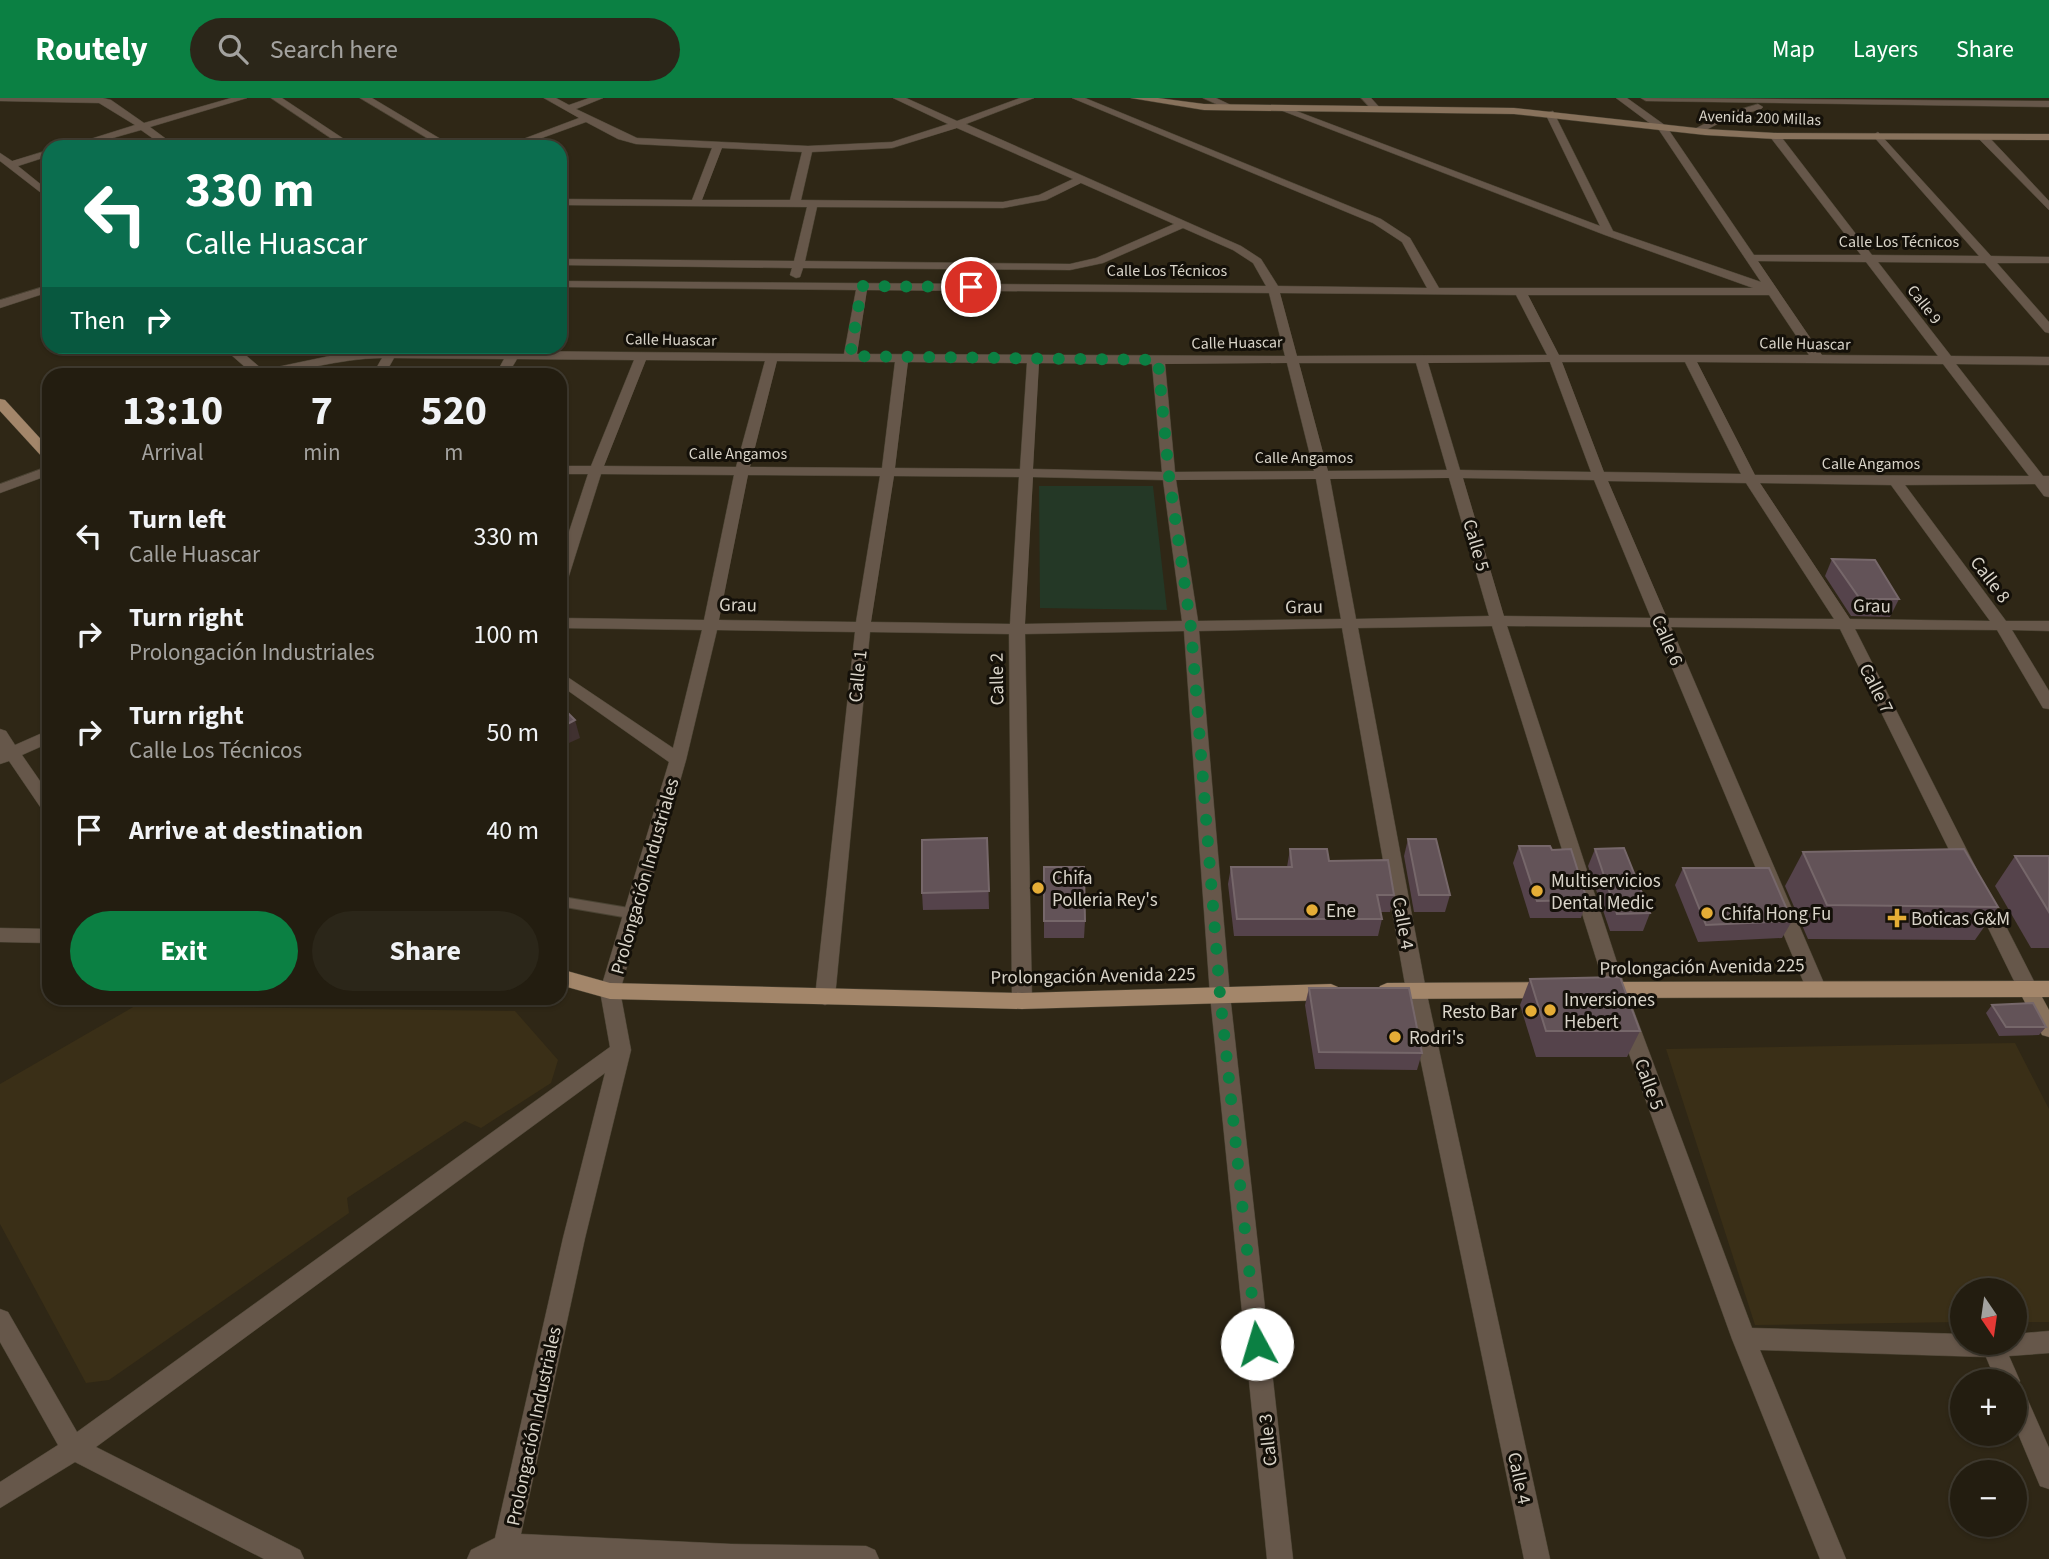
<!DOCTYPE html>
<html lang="en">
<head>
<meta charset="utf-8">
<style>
	:root { --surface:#231d10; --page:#2b2619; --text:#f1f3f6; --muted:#a3a29f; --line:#403b30; --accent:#0b8043 }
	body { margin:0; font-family:"Source Sans 3",sans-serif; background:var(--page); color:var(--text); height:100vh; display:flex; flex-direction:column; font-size:26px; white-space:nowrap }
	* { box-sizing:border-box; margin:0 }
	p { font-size:23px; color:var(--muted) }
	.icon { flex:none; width:38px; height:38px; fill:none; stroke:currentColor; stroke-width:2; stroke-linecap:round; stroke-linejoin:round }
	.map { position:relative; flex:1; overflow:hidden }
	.side { position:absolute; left:42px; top:270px; width:525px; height:637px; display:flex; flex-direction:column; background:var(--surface); border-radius:21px; box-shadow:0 2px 5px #0004,0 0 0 2px var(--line) }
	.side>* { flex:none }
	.top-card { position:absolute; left:42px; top:42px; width:525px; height:214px; border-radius:21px; box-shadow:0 2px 5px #0004,0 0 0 2px var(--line); background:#0b6e4f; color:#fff; overflow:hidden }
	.needle { width:46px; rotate:167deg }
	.fabs { position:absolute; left:1950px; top:1180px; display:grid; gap:14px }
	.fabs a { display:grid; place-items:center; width:77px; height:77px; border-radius:50%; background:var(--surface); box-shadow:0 2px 5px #0004,0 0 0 2px var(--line); font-size:35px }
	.pin { position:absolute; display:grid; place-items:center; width:60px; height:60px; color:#fff; margin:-30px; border:4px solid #fff; border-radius:50%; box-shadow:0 2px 7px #0007 }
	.me { position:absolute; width:77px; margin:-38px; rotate:354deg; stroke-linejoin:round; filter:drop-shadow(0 0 5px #0008) }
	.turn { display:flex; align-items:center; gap:24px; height:147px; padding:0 28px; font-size:32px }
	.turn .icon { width:91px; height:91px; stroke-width:2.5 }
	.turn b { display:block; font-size:49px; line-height:60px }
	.then { display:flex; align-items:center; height:66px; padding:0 28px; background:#0003; gap:14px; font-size:26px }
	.eta { display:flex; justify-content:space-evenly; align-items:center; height:119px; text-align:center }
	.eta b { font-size:42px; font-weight:700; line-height:49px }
	.button { display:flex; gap:14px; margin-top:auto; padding:14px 28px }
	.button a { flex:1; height:80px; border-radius:42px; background:var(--accent); color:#fff; font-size:28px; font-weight:700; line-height:80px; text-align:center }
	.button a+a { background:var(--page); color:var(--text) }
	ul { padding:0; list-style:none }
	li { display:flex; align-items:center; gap:21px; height:98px; padding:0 28px }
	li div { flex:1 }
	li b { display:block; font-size:26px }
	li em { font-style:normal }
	header { display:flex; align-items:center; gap:42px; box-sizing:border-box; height:98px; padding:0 35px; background:var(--accent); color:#fff }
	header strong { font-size:33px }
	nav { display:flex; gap:38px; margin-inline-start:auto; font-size:24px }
	.search { width:490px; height:63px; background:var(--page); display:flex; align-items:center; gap:18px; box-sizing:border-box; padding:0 24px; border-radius:38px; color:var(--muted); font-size:26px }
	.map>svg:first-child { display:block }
</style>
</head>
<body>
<header>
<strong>Routely</strong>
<div class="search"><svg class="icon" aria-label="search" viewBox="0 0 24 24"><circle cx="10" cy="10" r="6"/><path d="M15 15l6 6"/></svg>Search here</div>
<nav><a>Map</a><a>Layers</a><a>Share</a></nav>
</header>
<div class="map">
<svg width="2049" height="1461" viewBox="0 0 2049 1461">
	<rect width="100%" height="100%" fill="#2f2716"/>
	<!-- built -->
	<g fill="#3a2f17">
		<path d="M 135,908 L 515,913 L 558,962 L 551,985 L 481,1030 L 465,1023 L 347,1100 L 349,1115 L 109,1282 L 86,1285 L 0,1126 L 0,986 Z"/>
		<path d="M 2015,945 L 2049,1011 L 2049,1224 L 2014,1224 L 2014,1192 L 1962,1192 L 1962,1224 L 1755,1227 L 1666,951 Z"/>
	</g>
	<!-- green -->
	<path fill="#243826" d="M 1039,388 L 1153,388 L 1167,512 L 1040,510 Z"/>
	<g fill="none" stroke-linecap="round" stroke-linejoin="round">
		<!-- lane casing -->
		<g stroke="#4a4333" stroke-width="2">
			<path id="lane" d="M 560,795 L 569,800 L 635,811 L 640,813 L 641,816 L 640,819 L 635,821 L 565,809 L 560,807 Z"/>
		</g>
		<!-- street casing -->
		<g stroke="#4a4333" stroke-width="1">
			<g id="street">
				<path d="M 0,0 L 103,0 L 111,2 L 144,25 L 231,0 L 247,0 L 150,29 L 177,49 L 165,49 L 141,32 L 81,49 L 65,49 L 135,27 L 99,5 L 0,3 Z"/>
				<path d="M 271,0 L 282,0 L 356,49 L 344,49 Z"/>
				<path d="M 360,0 L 372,0 L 454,49 L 442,49 Z"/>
				<path d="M 544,0 L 556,0 L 569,7 L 589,0 L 603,0 L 576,11 L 637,40 L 808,48 L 892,44 L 948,26 L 893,0 L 906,0 L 957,23 L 1020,0 L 1034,0 L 966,26 L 1241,148 L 1261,161 L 1278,188 L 1427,190 L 1402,144 L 1373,125 L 1072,0 L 1085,0 L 1381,121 L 1410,140 L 1439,190 L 1753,190 L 1605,137 L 1275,10 L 1283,8 L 1600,128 L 1545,15 L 1553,13 L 1613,133 L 1761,184 L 1659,32 L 1616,0 L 1627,0 L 1666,28 L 1754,157 L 1861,157 L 1771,40 L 1770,38 L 1775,35 L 1779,36 L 1872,157 L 1979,158 L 1874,39 L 1873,37 L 1878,34 L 1991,158 L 2049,159 L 2049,165 L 1997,165 L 2049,224 L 2049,235 L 2045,234 L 1985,165 L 1878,164 L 1951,258 L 2049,259 L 2049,267 L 1956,266 L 2043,378 L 2049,378 L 2049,399 L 2044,398 L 2035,386 L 1905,387 L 2006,523 L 2049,523 L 2049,533 L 2012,532 L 2049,593 L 2049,611 L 2043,610 L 1997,532 L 1855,531 L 1977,772 L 1974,777 L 1962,777 L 1959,772 L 1840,531 L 1671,529 L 1826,890 L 1823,895 L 1816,898 L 1809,895 L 1806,890 L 1655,529 L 1507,528 L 1626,892 L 1752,1230 L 1962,1236 L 1962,1244 L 2014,1244 L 2014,1236 L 2049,1233 L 2049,1255 L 2009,1258 L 2020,1283 L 2018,1287 L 2022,1289 L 2049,1350 L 2049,1391 L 2040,1388 L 2014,1326 L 2014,1283 L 1996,1283 L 1986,1259 L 1760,1252 L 1846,1461 L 1820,1461 L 1732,1241 L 1606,892 L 1492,528 L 1358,530 L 1426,892 L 1550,1461 L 1524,1461 L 1406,892 L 1342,530 L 1199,533 L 1230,897 L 1293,1461 L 1267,1461 L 1210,897 L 1184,533 L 1025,536 L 1032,903 L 1029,908 L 1022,911 L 1015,908 L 1012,903 L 1009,536 L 870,534 L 835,899 L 832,904 L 825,907 L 818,904 L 815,899 L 855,534 L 717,532 L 686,662 L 620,893 L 631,952 L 585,1140 L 521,1436 L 731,1446 L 866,1448 L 875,1452 L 879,1461 L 467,1461 L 471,1452 L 495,1440 L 563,1140 L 605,975 L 96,1349 L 300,1452 L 304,1461 L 264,1461 L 75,1364 L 0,1410 L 0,1384 L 58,1347 L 0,1244 L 0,1211 L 8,1214 L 77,1334 L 610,949 L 600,893 L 669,664 L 560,587 L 560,574 L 673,650 L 702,532 L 560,530 L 560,520 L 704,522 L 734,377 L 601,376 L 567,484 L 560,489 L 560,461 L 588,376 L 560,376 L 560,368 L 591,368 L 634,262 L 517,261 L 508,276 L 496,276 L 504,261 L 394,260 L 385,276 L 373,276 L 382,260 C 338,260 297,276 253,276 L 221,248 L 235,248 L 263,272 L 358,252 L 386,252 L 388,248 L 400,248 L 398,252 L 844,256 L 856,192 L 560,189 L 560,183 L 1266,188 L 1253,165 L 1233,152 L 1183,130 L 1103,165 L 1070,172 L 803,170 L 800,179 L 796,180 L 790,177 L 792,170 L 560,167 L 560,161 L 794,163 L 807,109 L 560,107 L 560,101 L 692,102 L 712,50 L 636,46 L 618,41 L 586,24 L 517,49 L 502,49 L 579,20 ZM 957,30 L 1073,81 L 1039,97 L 1003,104 L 801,102 L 812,54 L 892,50 ZM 722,50 L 802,54 L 790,102 L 702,102 ZM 1081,85 L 1174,126 L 1096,160 L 1070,166 L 805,163 L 817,109 L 1003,110 L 1046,102 ZM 1758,163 L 1866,164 L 1938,258 L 1822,257 ZM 867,192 L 1269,195 L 1285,258 L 857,256 ZM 1280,195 L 1516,197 L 1547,257 L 1297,258 ZM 1528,197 L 1769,197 L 1809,257 L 1559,257 ZM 646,262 L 765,263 L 736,369 L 604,368 ZM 777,263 L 895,264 L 882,370 L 750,369 ZM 908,264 L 1027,265 L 1020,371 L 895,370 ZM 1550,264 L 1591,374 L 1460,372 L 1428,265 ZM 1562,264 L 1685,264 L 1741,376 L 1604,374 ZM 1697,264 L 1943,266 L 2029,378 L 1755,377 ZM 1039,265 L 1152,266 L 1162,374 L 1033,371 ZM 1287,265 L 1314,373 L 1175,374 L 1165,266 ZM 1299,265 L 1416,265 L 1447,372 L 1328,373 ZM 748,377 L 880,378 L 856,524 L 719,522 ZM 894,378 L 1019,379 L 1010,526 L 871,524 ZM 1033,379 L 1163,382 L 1182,523 L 1025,526 ZM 1449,380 L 1489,518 L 1356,521 L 1330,381 ZM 1463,380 L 1594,382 L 1651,520 L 1504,518 ZM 1316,381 L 1341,521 L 1198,523 L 1176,382 ZM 1608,383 L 1746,385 L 1834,521 L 1667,520 ZM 1760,385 L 1891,387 L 1990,523 L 1850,521 Z"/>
				<path d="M 1203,0 L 1216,0 L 1235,9 L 1227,11 Z"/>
				<path d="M 1361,0 L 1371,0 L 1381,11 L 1373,13 Z"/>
				<path d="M 1641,0 L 2049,3 L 2049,9 L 1646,3 Z"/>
				<path d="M 1758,6 L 1763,9 L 1761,11 L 1727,21 L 1700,35 L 1691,33 L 1721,17 Z"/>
				<path d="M 1979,37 L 1987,37 L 2049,103 L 2049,112 L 1979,41 Z"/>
				<path d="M 49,52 L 49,58 L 18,68 L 49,93 L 49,101 L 0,63 L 0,55 L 12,63 Z"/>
				<path d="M 49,187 L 49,194 L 0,210 L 0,202 Z"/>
				<path d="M 49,368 L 49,377 L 0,395 L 0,386 Z"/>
				<path d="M 0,631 L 6,633 L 15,647 L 49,632 L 49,645 L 22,657 L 49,696 L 49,715 L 43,713 L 9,663 L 0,666 Z"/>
				<path d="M 1981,790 L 1987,792 L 1990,797 L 2038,891 L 2035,896 L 2028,899 L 2021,896 L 2018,891 L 1972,797 L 1975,792 Z"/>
				<path d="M 0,830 L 49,831 L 49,845 L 0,844 Z"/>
			</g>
		</g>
		<!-- secondary casing -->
		<g stroke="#4a4333" stroke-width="1">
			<g id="secondary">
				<path d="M 1131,0 L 1158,0 L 1204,6 L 1514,10 L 1705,31 L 1775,35 L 2049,36 L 2049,42 L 1775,41 L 1705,37 L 1514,16 L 1204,12 Z"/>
				<path d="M 2028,883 L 2035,886 L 2049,912 L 2049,939 L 2042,937 L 2018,891 L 2021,886 Z"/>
			</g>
		</g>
		<!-- primary casing -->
		<g stroke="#4a4333" stroke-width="1">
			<g id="primary">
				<path d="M 0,301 L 5,302 L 49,350 L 49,362 L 44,361 L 0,313 Z"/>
				<path d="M 560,871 L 610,885 L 1022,895 L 1331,886 L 1338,889 L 1341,894 L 1338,899 L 1331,902 L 1022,911 L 610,901 L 560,887 Z"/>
				<path d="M 2049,883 L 2049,899 L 1601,900 L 1594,897 L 1591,892 L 1594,887 L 1601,884 Z"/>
				<path d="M 1548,884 L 1555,887 L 1558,892 L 1555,897 L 1548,900 L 1387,901 L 1380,898 L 1377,893 L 1380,888 L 1387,885 Z"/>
			</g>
		</g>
		<!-- lane -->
		<use href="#lane" fill="#66574a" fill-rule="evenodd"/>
		<!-- street -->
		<use href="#street" fill="#66574a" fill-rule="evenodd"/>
		<!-- secondary -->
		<use href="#secondary" fill="#88725c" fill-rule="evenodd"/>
		<!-- primary -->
		<use href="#primary" fill="#a3866a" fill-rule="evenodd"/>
	</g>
	<!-- wall -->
	<g fill="#55434b">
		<path d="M 1832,461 L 1899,501 L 1890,519 L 1851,518 L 1825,478 Z"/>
		<path d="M 987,740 L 989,811 L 923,812 L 922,795 Z"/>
		<path d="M 1408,741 L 1450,797 L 1445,814 L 1414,814 L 1404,758 Z"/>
		<path d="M 1519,748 L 1587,802 L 1581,820 L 1530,820 L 1513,765 Z"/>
		<path d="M 1290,751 L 1329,763 L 1394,797 L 1390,814 L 1381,814 L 1382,821 L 1378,838 L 1234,838 L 1228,786 L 1231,769 L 1287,769 Z"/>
		<path d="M 1595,751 L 1650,815 L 1643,833 L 1610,833 L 1588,768 Z"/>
		<path d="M 1803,754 L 1998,809 L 1975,842 L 1808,841 L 1785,788 Z"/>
		<path d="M 2015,758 L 2049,758 L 2049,850 L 2031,850 L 1995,788 Z"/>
		<path d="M 1044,769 L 1085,823 L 1084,840 L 1044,840 Z"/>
		<path d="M 1683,770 L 1792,823 L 1782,840 L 1698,844 L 1675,787 Z"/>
		<path d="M 1530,881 L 1640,933 L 1627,959 L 1536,959 L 1520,907 Z"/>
		<path d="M 1309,890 L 1422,955 L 1417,972 L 1315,971 L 1305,907 Z"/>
		<path d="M 1992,907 L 2046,929 L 2039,937 L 1999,938 L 1986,915 Z"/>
	</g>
	<!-- shaded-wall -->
	<path fill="#403130" d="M 575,622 L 580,640 L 560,649 L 560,630 Z"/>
	<!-- building -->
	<g fill="#635358" stroke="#76676a" stroke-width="2">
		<path d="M 1832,461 L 1875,462 L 1899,501 L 1860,501 Z"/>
		<path d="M 560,607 L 575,622 L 560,630 Z"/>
		<path d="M 987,740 L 989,793 L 922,795 L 922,742 Z"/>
		<path d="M 1408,741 L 1436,741 L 1450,797 L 1419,797 Z"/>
		<path d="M 1519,748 L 1550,748 L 1552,752 L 1571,751 L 1587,802 L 1537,803 Z"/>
		<path d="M 1624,750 L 1650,815 L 1617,816 L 1595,751 Z"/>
		<path d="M 1290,751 L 1327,751 L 1329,763 L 1388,762 L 1394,797 L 1377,797 L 1382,821 L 1237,821 L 1231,769 L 1292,769 Z"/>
		<path d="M 1964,751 L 1998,809 L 1827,807 L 1803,754 Z"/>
		<path d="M 2015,758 L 2049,758 L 2049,814 Z"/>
		<path d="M 1044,769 L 1084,769 L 1085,823 L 1044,823 Z"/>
		<path d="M 1683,770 L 1769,770 L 1792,823 L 1706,827 Z"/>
		<path d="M 1620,879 L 1640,933 L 1546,933 L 1530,881 Z"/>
		<path d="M 1309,890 L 1409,890 L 1422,955 L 1319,954 Z"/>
		<path d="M 2033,905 L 2046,929 L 2006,929 L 1992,907 Z"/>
	</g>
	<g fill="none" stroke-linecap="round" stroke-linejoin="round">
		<!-- route -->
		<path stroke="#0b8043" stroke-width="12" stroke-dasharray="0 21.6" d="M 971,189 L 862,188 L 850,258 L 1158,262 L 1169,378 L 1191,530 L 1220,897 L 1257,1246"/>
	</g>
	<!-- markers -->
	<g fill="#e5ad36" stroke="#141009" stroke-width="2.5">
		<circle cx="1038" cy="790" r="7"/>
		<circle cx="1537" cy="793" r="7"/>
		<circle cx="1312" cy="812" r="7"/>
		<circle cx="1707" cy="815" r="7"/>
		<path d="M1893.5 809.5h7v7h7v7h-7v7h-7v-7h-7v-7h7z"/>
		<circle cx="1550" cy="912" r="7"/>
		<circle cx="1531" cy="913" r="7"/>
		<circle cx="1395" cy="939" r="7"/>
	</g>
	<g text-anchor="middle" stroke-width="6" stroke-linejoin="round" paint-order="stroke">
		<!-- far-street labels -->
		<g font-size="16" fill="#d9d4c9" stroke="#141009">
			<text transform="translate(1760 19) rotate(2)" y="6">Avenida 200 Millas</text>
			<text x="1899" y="149">Calle Los Técnicos</text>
			<text x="1167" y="178">Calle Los Técnicos</text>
			<text transform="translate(1925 206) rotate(52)" y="6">Calle 9</text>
			<text transform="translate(671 241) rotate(1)" y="6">Calle Huascar</text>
			<text transform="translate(1237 244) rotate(-1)" y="6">Calle Huascar</text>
			<text transform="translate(1805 245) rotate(1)" y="6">Calle Huascar</text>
			<text x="738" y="361">Calle Angamos</text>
			<text x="1304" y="365">Calle Angamos</text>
			<text x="1871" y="371">Calle Angamos</text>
		</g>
		<!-- street labels -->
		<g font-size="19" fill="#d9d4c9" stroke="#141009">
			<text transform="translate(1477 447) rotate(74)" y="7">Calle 5</text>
			<text transform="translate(1991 481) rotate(53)" y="7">Calle 8</text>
			<text transform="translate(738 506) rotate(1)" y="7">Grau</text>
			<text transform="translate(1872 507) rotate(1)" y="7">Grau</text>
			<text transform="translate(1304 508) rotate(-1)" y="7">Grau</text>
			<text transform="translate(1668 542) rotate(67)" y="7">Calle 6</text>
			<text transform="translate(857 578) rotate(-84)" y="7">Calle 1</text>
			<text transform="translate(996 581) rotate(-91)" y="7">Calle 2</text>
			<text transform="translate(1877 590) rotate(63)" y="7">Calle 7</text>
			<text transform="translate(644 778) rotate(-74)" y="7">Prolongación Industriales</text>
			<text transform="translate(1404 825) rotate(80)" y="7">Calle 4</text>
			<text transform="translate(1702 868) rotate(-1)" y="7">Prolongación Avenida 225</text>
			<text transform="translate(1093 877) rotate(-1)" y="7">Prolongación Avenida 225</text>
			<text transform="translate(1650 986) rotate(70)" y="7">Calle 5</text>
			<text transform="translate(533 1328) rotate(-78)" y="7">Prolongación Industriales</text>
			<text transform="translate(1267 1342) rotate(-96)" y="7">Calle 3</text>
			<text transform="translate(1520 1380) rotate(78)" y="7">Calle 4</text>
		</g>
		<!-- poi labels -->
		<g font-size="19" fill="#d9d4c9" stroke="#141009" text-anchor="start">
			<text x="1052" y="786">Chifa<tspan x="1052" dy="22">Polleria Rey's</tspan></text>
			<text x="1551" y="789">Multiservicios<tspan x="1551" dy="22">Dental Medic</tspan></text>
			<text x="1326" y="819">Ene</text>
			<text x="1721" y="822">Chifa Hong Fu</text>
			<text x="1911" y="827">Boticas G&amp;M</text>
			<text x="1564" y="908">Inversiones<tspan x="1564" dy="22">Hebert</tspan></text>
			<text x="1517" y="920" text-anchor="end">Resto Bar</text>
			<text x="1409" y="946">Rodri's</text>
		</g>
	</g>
</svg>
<div class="fabs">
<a><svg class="needle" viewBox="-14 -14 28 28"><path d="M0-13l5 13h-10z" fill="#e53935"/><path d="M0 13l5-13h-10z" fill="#a3a29f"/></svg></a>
<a>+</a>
<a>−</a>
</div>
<div class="pin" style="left:971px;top:189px;background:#d93025"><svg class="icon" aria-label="arrive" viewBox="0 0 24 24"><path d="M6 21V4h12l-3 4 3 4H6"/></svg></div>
<svg class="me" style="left:1257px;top:1246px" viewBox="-20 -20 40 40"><circle r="19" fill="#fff"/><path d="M0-13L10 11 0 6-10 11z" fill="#0b8043"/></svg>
<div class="top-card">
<div class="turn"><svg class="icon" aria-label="left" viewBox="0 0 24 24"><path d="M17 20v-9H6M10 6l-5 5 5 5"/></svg><div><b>330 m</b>Calle Huascar</div></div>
<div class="then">Then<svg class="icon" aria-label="right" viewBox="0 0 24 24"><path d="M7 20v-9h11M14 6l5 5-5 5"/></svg></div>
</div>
<section class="side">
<div class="eta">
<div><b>13:10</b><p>Arrival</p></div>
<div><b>7</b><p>min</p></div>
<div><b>520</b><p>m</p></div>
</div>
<ul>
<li><svg class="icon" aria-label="left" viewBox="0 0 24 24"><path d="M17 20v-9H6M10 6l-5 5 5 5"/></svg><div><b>Turn left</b><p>Calle Huascar</p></div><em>330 m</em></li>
<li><svg class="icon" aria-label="right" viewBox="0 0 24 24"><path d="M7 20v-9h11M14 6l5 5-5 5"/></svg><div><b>Turn right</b><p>Prolongación Industriales</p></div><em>100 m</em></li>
<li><svg class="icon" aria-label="right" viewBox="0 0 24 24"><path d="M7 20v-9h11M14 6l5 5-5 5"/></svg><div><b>Turn right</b><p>Calle Los Técnicos</p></div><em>50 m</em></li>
<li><svg class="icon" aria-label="arrive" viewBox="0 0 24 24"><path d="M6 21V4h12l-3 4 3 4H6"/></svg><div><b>Arrive at destination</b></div><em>40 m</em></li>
</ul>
<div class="button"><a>Exit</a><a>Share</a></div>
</section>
</div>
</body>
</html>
